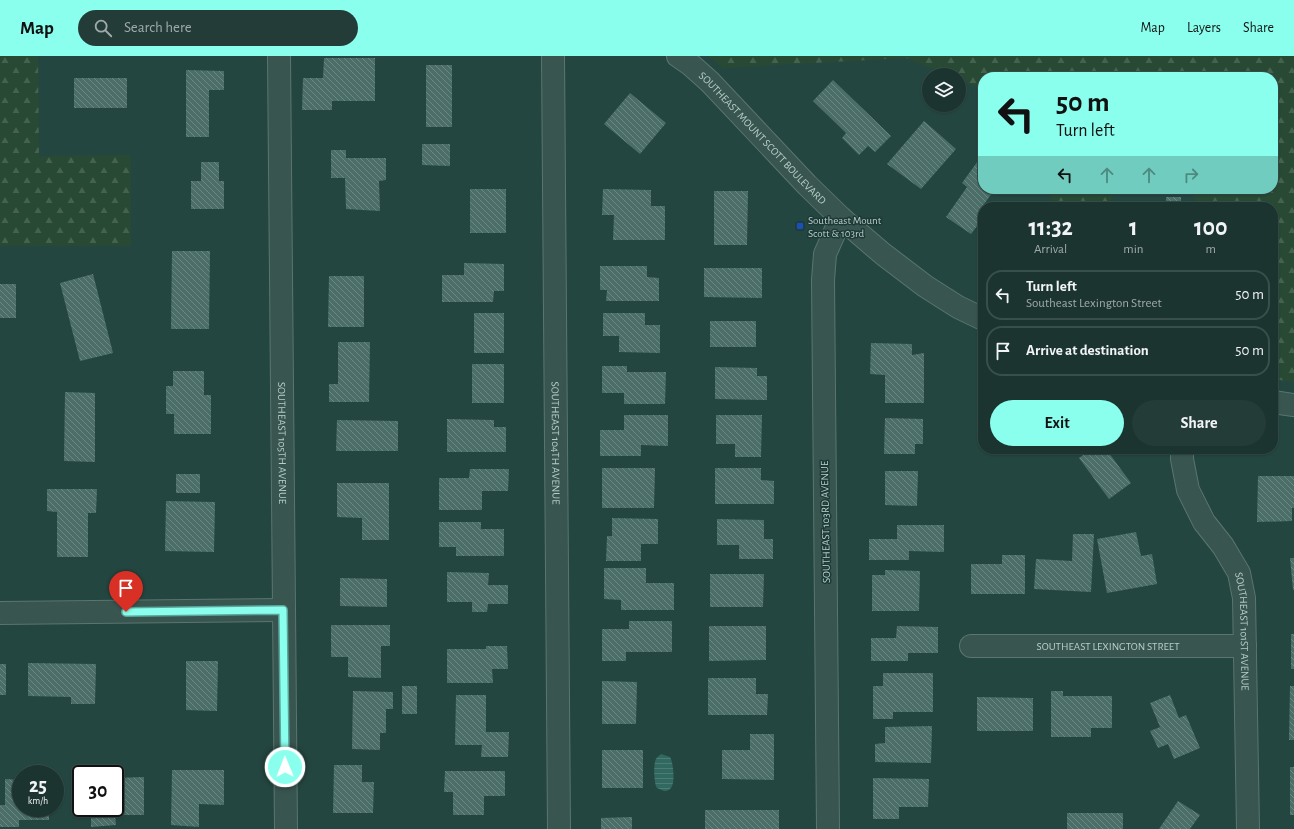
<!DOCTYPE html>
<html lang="en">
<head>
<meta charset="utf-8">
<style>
	:root { --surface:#1b3430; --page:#243c38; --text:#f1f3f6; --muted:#a0aaab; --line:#394f4c; --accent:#8bffee }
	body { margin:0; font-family:"Alegreya Sans",sans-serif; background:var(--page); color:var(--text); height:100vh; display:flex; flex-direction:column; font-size:15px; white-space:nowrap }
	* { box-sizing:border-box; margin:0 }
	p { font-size:13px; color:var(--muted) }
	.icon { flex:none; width:22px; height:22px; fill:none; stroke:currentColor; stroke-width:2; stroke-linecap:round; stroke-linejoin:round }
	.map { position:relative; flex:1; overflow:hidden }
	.details { position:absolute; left:978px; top:146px; width:300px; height:252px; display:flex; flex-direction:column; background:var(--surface); border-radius:16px; box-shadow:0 1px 3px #0004,0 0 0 1px var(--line) }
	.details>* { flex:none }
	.hud { position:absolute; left:978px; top:16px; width:300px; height:122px; border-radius:16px; box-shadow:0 1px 3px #0004,0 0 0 1px var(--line); background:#8bffee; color:#111; overflow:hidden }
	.fabs { position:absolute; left:922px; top:12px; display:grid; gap:8px }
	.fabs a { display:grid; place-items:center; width:44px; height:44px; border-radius:50%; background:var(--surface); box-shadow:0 1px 3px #0004,0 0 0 1px var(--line); font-size:20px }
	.speed { position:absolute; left:12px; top:709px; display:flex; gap:8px; font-size:20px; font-weight:700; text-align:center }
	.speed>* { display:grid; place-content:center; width:52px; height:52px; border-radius:50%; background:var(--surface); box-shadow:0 1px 3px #0004,0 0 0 1px var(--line); line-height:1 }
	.speed small { font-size:10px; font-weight:400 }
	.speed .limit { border:2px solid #111; border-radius:6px; background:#fff; color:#111 }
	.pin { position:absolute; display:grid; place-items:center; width:34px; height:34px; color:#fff; margin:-41px -17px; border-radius:50% 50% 50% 0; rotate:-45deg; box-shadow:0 0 4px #0007 }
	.pin .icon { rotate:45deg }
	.me { position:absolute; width:44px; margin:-22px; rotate:359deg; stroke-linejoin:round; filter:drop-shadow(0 0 3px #0008) }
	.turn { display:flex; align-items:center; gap:14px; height:84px; padding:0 12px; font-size:18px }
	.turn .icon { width:52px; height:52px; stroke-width:2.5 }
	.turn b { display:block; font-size:28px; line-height:34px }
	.lanes { display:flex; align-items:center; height:38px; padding:0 12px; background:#0003; justify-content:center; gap:20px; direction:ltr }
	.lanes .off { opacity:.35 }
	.eta { display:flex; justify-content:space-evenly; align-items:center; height:68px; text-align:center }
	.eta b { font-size:24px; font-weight:600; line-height:28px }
	.action { display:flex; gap:8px; margin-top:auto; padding:8px 12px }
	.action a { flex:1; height:46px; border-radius:24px; background:var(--accent); color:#111; font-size:16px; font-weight:600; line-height:46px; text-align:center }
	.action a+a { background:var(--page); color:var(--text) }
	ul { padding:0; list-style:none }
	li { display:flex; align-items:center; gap:12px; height:50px; margin:0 8px 6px; padding:0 4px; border:2px solid var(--line); border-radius:16px }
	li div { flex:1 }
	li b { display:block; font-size:15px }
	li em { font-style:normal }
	header { display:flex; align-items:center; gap:24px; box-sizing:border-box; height:56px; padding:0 20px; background:var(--accent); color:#111 }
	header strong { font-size:19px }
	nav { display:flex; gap:22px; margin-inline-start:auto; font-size:14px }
	.search { width:280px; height:36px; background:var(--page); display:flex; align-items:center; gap:10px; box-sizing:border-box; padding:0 14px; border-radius:22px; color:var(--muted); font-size:15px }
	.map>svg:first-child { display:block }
</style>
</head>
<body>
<header>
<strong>Map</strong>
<div class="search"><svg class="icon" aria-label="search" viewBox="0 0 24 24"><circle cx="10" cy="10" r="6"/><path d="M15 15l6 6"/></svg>Search here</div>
<nav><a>Map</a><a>Layers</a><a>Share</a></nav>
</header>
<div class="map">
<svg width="1294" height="773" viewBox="0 0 1294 773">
	<defs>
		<pattern id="forest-firs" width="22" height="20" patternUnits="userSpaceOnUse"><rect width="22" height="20" fill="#284933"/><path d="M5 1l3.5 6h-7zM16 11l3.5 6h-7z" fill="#45624f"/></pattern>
		<pattern id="water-rules" width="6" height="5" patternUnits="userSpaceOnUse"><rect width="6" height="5" fill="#31685f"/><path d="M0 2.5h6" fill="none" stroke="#4d7c75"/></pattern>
		<pattern id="building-back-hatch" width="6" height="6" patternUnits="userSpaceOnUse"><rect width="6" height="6" fill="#4b6e69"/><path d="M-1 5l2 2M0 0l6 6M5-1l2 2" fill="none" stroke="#6b8884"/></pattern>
	</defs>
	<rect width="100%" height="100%" fill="#244640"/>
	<!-- forest -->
	<g fill="url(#forest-firs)">
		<path d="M 0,0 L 38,0 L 39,100 L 131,99 L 131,190 L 0,190 Z"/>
		<path d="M 708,0 L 1294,0 L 1294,326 L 1273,323 L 1273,151 L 1198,151 L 1192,133 L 1273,133 L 1273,21 L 983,21 L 983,34 L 959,24 L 959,19 L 948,19 L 906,2 L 723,12 Z"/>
		<path d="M 1049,133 L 1117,133 L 1106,151 L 1048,151 L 1051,142 Z"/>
	</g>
	<!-- water -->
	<path fill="url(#water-rules)" d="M 661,698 L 670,701 C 673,705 675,725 672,730 C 671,733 668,735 664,735 L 657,732 C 654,728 653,708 656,703 C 658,700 659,700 661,698 Z"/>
	<!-- building -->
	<g fill="url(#building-back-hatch)">
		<path d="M 324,2 L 375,2 L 375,45 L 332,45 L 332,54 L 302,54 L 303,22 L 323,22 Z"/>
		<rect x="426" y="9" width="26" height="62"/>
		<path d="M 186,14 L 224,15 L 224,34 L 209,34 L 209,81 L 186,81 Z"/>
		<rect x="74" y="22" width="53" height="30"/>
		<path d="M 833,24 L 891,80 L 875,96 L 868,90 L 859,99 L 842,82 L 846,77 L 813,45 Z"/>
		<path d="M 630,37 L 666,67 L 640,98 L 604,68 Z"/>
		<path d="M 924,65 L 956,93 L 921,133 L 887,108 Z"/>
		<path d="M 422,88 L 450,88 L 450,110 L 422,109 Z"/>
		<path d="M 331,94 L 346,94 L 346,102 L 386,102 L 386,124 L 379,125 L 380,155 L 346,153 L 345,122 L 331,122 Z"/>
		<path d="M 983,98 L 983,133 L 995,133 L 982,151 L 983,162 L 971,178 L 946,161 L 967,131 L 962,127 Z"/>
		<path d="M 201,106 L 219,106 L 219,125 L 224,125 L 224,153 L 191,153 L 191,125 L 201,125 Z"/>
		<rect x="470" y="133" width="36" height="44"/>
		<path d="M 603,133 L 651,134 L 651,150 L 665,150 L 665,184 L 613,184 L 614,159 L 602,159 Z"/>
		<path d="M 714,135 L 748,135 L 747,189 L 714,189 Z"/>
		<rect x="1166" y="141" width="15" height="10"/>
		<path d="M 172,195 L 210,195 L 209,273 L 171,273 Z"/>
		<path d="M 464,207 L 504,208 L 504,235 L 494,235 L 493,246 L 442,246 L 442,219 L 464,219 Z"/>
		<path d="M 600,210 L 647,210 L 647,221 L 659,222 L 659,245 L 606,245 L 607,234 L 600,234 Z"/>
		<path d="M 704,212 L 762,212 L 762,242 L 704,241 Z"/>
		<path d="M 93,218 L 113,297 L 80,305 L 60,227 Z"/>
		<path d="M 329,220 L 364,220 L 364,271 L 328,271 Z"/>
		<rect x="0" y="228" width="16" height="34"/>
		<rect x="474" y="257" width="30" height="40"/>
		<path d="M 603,257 L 645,257 L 645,269 L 660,269 L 660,297 L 619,296 L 619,280 L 603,280 Z"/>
		<rect x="710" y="265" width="46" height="26"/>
		<path d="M 338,286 L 370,286 L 369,346 L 329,346 L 329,328 L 338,328 Z"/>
		<path d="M 871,287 L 912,288 L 912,299 L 924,297 L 924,347 L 885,347 L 885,319 L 870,318 Z"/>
		<rect x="472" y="308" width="32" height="39"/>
		<path d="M 602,310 L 627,310 L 627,316 L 666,316 L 665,348 L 624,348 L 624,337 L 602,337 Z"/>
		<path d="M 715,311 L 757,312 L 757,320 L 767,320 L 767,344 L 715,343 Z"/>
		<path d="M 173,315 L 204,315 L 204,339 L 211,339 L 211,378 L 174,378 L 174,358 L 166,358 L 166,330 L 173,330 Z"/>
		<path d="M 65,336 L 95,337 L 95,406 L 64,405 Z"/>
		<path d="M 624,359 L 668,359 L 668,390 L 641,389 L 641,400 L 600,400 L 600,374 L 624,374 Z"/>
		<path d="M 716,359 L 762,359 L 761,401 L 735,401 L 735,388 L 716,388 Z"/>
		<path d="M 885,362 L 923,363 L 923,388 L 915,388 L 915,398 L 884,398 Z"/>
		<path d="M 447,363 L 494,364 L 494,371 L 506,371 L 506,396 L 447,396 Z"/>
		<path d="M 337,364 L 398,365 L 398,395 L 336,395 Z"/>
		<path d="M 1091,393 L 1106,393 L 1131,427 L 1109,443 L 1079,402 Z"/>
		<path d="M 602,412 L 655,412 L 654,452 L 602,452 Z"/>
		<path d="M 715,412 L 761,412 L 761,424 L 774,425 L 774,448 L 715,448 Z"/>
		<path d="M 470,413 L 509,413 L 508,435 L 482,435 L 482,454 L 439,454 L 439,422 L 469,422 Z"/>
		<path d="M 885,415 L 918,415 L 917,450 L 885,449 Z"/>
		<rect x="176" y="418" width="24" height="19"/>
		<path d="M 1258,420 L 1294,420 L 1294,452 L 1292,452 L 1292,465 L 1257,466 Z"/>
		<path d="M 337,427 L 389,427 L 389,484 L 362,484 L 362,462 L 337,461 Z"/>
		<path d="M 47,433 L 97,433 L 96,457 L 88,457 L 88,501 L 57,501 L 57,456 L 47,455 Z"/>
		<path d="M 166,445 L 215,446 L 214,496 L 165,495 Z"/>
		<path d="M 612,462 L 658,463 L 658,488 L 641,488 L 641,505 L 606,505 L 607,480 L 612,480 Z"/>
		<path d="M 717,463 L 764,464 L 764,483 L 773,483 L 773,503 L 739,503 L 739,489 L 717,489 Z"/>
		<path d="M 439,466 L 481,466 L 481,473 L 504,473 L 504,500 L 456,500 L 456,491 L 439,491 Z"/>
		<path d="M 897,469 L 944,469 L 944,496 L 909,495 L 909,504 L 869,504 L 869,483 L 897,483 Z"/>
		<path d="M 1136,476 L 1141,500 L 1152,498 L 1157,528 L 1107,537 L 1097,483 Z"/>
		<path d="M 1073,478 L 1094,478 L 1091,536 L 1034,533 L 1036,503 L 1072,505 Z"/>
		<path d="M 1002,499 L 1025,499 L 1025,538 L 971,538 L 971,508 L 1002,508 Z"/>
		<path d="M 1290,502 L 1294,502 L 1294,534 L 1293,534 Z"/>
		<path d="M 604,512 L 646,512 L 646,527 L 674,527 L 674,554 L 621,554 L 621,544 L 604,543 Z"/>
		<path d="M 885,514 L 920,515 L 919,555 L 872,555 L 872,519 L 885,519 Z"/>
		<path d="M 447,516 L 489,517 L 488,529 L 508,529 L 508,548 L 488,548 L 487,556 L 472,556 L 472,546 L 447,546 Z"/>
		<path d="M 710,518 L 764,518 L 763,551 L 710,551 Z"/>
		<path d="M 340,522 L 387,523 L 387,551 L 340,550 Z"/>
		<path d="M 629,565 L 672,565 L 672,596 L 626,596 L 626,605 L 602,605 L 602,573 L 629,573 Z"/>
		<path d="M 331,569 L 390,569 L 390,590 L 381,590 L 381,622 L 348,621 L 348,601 L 331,601 Z"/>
		<path d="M 709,570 L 766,570 L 766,604 L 709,605 Z"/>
		<path d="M 897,570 L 938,571 L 938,597 L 908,597 L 908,605 L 871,605 L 871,582 L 896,582 Z"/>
		<rect x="1291" y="578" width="3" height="35"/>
		<path d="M 486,590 L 507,590 L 508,613 L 492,613 L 493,627 L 447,627 L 447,593 L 486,593 Z"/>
		<path d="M 186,605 L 218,605 L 217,655 L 186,654 Z"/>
		<path d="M 28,607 L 96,608 L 95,648 L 71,648 L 71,641 L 28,640 Z"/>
		<rect x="0" y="608" width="6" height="31"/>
		<path d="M 883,617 L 933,617 L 933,656 L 893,656 L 893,663 L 873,663 L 873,630 L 883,630 Z"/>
		<path d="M 708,622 L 756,622 L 756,638 L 768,638 L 767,659 L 708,659 Z"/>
		<path d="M 602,625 L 637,626 L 636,668 L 602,668 Z"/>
		<rect x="402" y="630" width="15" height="28"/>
		<path d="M 1290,630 L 1294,630 L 1294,684 L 1289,684 Z"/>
		<path d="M 353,635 L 393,636 L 393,653 L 386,653 L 386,677 L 380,677 L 380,694 L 352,693 Z"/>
		<path d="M 1051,635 L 1063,635 L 1063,640 L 1112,640 L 1112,672 L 1091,672 L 1091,681 L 1051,681 Z"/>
		<path d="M 456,639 L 486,639 L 486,676 L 509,676 L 508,701 L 481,701 L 482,689 L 455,689 Z"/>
		<path d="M 1170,639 L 1179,662 L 1186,659 L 1200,692 L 1174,703 L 1168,688 L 1158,692 L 1150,675 L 1160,671 L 1150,647 Z"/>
		<path d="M 977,641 L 1033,642 L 1033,675 L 977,675 Z"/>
		<path d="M 932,670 L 931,707 L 875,706 L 875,688 L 885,687 L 885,671 Z"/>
		<path d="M 750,678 L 774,678 L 774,724 L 722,723 L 722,694 L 750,694 Z"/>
		<rect x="602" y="694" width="41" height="38"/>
		<path d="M 334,709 L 362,709 L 362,726 L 374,726 L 373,757 L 333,757 Z"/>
		<rect x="1290" y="711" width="4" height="48"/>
		<path d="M 172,714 L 224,714 L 224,749 L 199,748 L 199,771 L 171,769 Z"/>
		<path d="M 445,715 L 505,715 L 505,740 L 484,740 L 484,759 L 453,759 L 453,736 L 444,736 Z"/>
		<path d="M 144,721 L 144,759 L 115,759 L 116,769 L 91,771 L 91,752 L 115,752 L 115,722 Z"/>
		<path d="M 873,722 L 929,723 L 928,751 L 899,751 L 899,763 L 873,763 Z"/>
		<path d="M 5,723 L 21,724 L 21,752 L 49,752 L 49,764 L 19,764 L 19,771 L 0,771 L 0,749 L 5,749 Z"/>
		<path d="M 1178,745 L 1200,759 L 1190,773 L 1159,773 Z"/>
		<rect x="705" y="754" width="74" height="19"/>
		<rect x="1067" y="757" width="56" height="16"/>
		<path d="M 632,761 L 632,773 L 601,773 L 601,762 Z"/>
	</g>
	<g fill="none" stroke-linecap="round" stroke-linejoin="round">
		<!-- minor casing -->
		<g stroke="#5b7570" stroke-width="24">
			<g id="minor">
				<path id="s1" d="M 279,0 L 286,773"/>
				<path id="s2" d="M 553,0 L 559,773"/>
				<path id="s3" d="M 678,0 L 691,9 L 710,26 L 807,129 L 841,162 L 883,198 L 925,230 L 958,251 L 983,263"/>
				<path d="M 1273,346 L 1294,349"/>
				<path id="s4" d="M 1182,393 L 1182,403 L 1188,434 L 1204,466 L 1223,490 L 1239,517 L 1244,542 L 1248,773"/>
				<path d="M 0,557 L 283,554"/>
				<path id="s5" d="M 971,590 L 1245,590"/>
				<path d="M 828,773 L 823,224 L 825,198 L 841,162"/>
			</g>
		</g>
		<!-- minor -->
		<use href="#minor" stroke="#395550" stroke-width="22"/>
	</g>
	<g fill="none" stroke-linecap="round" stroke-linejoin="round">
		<!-- route casing -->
		<g stroke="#5aa69b" stroke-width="10">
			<path id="route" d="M 126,556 L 283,554 L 285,711"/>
		</g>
		<!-- route -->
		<use href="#route" stroke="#8bffee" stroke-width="7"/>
	</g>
	<!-- markers -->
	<rect fill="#1a4fb4" stroke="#1e3a36" stroke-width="1.5" x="796" y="166" width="8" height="8" rx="2"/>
	<g text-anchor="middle" stroke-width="3" stroke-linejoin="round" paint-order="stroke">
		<!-- street labels -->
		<g font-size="11" fill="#b7cecb" stroke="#1e3a36">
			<text dy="4" stroke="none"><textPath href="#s3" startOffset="118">SOUTHEAST MOUNT SCOTT BOULEVARD</textPath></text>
			<text dy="4" stroke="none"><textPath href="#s2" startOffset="387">SOUTHEAST 104TH AVENUE</textPath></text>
			<text dy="4" stroke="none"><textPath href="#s1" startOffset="387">SOUTHEAST 105TH AVENUE</textPath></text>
			<text transform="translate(825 466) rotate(-91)" y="4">SOUTHEAST 103RD AVENUE</text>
			<text dy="4" stroke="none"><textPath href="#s4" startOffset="198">SOUTHEAST 101ST AVENUE</textPath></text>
			<text dy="4" stroke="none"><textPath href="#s5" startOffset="137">SOUTHEAST LEXINGTON STREET</textPath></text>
		</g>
		<!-- poi labels -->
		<g font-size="11" fill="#b7cecb" stroke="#1e3a36" text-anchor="start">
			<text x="808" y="168">Southeast Mount<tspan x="808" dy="13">Scott &amp; 103rd</tspan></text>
		</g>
	</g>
</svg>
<div class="fabs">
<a><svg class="icon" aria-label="layers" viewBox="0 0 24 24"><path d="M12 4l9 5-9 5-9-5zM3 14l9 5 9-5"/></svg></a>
</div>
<div class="speed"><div>25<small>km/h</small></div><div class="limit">30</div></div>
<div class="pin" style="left:126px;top:556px;background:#d93025"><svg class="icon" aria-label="arrive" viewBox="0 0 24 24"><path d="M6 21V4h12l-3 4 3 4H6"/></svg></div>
<svg class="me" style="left:285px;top:711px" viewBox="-20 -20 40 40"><circle r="17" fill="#8bffee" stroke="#fff" stroke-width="3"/><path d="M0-11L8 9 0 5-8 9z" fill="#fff"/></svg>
<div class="hud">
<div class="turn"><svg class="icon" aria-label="left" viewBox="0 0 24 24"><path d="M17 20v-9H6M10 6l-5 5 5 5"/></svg><div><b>50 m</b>Turn left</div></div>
<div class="lanes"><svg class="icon" aria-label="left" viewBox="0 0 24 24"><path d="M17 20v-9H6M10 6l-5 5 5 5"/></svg><svg class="icon off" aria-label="ahead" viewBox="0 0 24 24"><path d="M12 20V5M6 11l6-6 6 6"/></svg><svg class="icon off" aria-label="ahead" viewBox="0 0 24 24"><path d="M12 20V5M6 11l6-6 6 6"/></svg><svg class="icon off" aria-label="right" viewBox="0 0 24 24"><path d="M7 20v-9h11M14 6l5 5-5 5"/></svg></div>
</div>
<section class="details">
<div class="eta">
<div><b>11:32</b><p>Arrival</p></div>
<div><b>1</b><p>min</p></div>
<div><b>100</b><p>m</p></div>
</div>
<ul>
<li><svg class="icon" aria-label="left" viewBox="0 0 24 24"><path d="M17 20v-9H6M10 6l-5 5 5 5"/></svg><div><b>Turn left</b><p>Southeast Lexington Street</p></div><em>50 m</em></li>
<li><svg class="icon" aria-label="arrive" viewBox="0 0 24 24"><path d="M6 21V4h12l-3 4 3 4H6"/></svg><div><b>Arrive at destination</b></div><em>50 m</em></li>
</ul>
<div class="action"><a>Exit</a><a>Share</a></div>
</section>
</div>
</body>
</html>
